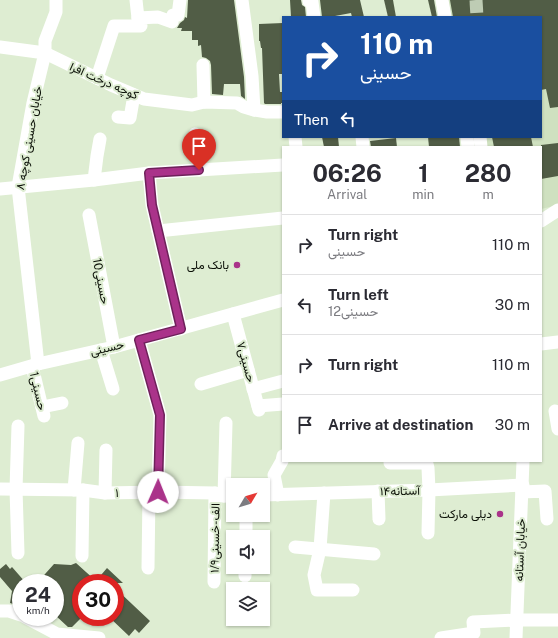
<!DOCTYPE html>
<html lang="en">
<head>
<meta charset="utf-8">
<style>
	:root { --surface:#fff; --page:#f7f7f7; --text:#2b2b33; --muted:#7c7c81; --line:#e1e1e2 }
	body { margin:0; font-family:"Public Sans",Vazirmatn,sans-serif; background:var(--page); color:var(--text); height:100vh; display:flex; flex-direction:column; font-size:15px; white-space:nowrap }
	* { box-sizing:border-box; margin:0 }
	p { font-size:13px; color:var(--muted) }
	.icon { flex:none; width:22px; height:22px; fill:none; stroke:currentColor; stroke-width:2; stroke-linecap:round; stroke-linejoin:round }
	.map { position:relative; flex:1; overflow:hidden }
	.sheet { position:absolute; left:282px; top:146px; width:260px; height:316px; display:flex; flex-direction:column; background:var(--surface); border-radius:0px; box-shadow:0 1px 3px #0004 }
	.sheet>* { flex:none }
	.banner { position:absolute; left:282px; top:16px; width:260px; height:122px; border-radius:0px; box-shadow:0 1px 3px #0004; background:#1a4fa0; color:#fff; overflow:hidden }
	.needle { width:26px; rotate:52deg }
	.controls { position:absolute; left:226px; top:478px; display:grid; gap:8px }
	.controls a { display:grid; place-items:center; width:44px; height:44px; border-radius:0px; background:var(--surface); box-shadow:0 1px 3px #0004; font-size:20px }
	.speed { position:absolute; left:12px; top:574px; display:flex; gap:8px; font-size:20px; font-weight:700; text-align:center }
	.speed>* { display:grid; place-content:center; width:52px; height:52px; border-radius:50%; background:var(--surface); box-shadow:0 1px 3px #0004; line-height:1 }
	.speed small { font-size:10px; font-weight:400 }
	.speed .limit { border:6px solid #d22; background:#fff; color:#111 }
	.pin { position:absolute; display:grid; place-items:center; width:34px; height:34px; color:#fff; margin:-41px -17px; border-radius:50% 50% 50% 0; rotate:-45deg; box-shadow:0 0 4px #0007 }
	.pin .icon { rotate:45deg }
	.me { position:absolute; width:44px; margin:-22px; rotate:1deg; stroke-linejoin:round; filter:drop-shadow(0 0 3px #0008) }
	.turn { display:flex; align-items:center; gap:14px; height:84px; padding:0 12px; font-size:18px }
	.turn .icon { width:52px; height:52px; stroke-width:2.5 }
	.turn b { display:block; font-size:28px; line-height:34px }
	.then { display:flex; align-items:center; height:38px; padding:0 12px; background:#0003; gap:8px; font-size:15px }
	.eta { display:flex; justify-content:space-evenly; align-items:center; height:68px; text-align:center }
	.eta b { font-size:24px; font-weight:700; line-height:28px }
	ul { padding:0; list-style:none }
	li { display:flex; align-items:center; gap:12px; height:60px; padding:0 12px; border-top:1px solid var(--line) }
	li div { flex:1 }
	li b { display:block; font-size:15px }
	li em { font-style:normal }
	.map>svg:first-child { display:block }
</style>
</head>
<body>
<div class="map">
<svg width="558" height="638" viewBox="0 0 558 638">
	<rect width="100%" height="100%" fill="#deedd2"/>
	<!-- built -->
	<path fill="#cfe1c0" d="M 438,0 L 558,0 L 558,205 L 541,209 L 541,147 L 471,147 L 469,137 L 541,137 L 541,17 L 442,17 Z"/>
	<!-- building -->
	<g fill="#515d46">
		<path d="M 188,0 L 234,0 L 244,77 L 245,99 L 241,96 L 240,84 L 224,84 L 223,95 L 212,94 L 211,65 L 210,61 L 206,58 L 202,57 L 201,45 L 198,46 L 198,40 L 192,40 L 192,31 L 181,31 L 182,28 L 177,28 L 180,23 L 184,20 L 185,17 L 187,18 Z"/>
		<path d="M 290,0 L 301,0 L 302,5 L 305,7 L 306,17 L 291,17 Z"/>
		<path d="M 320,0 L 360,0 L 364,17 L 352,17 L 351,13 L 335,16 L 322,17 Z"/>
		<path d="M 384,0 L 393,0 L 396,17 L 388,17 Z"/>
		<path d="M 428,0 L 434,0 L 437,17 L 432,17 Z"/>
		<path d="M 450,0 L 558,0 L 558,107 L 550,108 L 546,89 L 541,90 L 541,17 L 453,17 Z"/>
		<path d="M 283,23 L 283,74 L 279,74 L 280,92 L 283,92 L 283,103 L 281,103 L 281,104 L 265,104 L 264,103 L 262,48 L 261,48 L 260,41 L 259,41 L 259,24 Z"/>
		<path d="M 322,137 L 338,137 L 339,147 L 324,147 Z"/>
		<path d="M 428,137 L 459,137 L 460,147 L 429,147 Z"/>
		<path d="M 492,137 L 531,137 L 533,147 L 494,147 Z"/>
		<path d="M 396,138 L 397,147 L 371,147 L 370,141 Z"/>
		<path d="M 558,143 L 558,176 L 541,179 L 541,145 Z"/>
		<path d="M 76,563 L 96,581 L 107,568 L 123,583 L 81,583 L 81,618 L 72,627 L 68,627 L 55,615 L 55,583 L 37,583 L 54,564 L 71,565 Z"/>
		<path d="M 6,564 L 10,569 L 12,567 L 26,583 L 21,583 L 21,600 L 20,606 L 10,603 L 12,591 L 0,577 L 0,569 Z"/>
		<path d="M 115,588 L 150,621 L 139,633 L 135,629 L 129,636 L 109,617 L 115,617 Z"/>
	</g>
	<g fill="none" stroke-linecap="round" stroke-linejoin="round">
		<!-- minor-tunnel -->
		<path stroke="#beccb4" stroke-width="13" stroke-dasharray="13 6" stroke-linecap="butt" d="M 476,0 L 477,17"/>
		<!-- minor -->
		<g stroke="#fff" stroke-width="13">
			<path d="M 136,0 L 138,18"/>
			<path d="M 242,0 L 252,76 L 254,110"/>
			<path d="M 309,0 L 309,1 L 312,2 L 314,17"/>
			<path d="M 442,0 L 445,17"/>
			<path d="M 0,47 L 45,53 L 111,85 L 144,99 L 192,105 L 204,102 L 237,103 L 244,107 L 254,110 L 267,112 L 283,112"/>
			<path d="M 203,65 L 204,102"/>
			<path d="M 97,78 L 114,26 L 141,26 L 138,18 L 158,17 L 172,22 L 173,15 L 178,15 L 180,0"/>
			<path d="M 118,117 L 130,118 L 134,95"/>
			<path d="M 195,134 L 199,170"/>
			<path d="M 295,137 L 296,147"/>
			<path d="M 362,137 L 363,147"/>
			<path d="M 467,137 L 468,147"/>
			<path d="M 480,137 L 481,147"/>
			<path d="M 149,173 L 152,205 L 181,329"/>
			<path d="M 94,180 L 97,156 L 100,139"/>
			<path d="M 0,189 L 94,180 L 149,173 L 283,165"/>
			<path d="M 89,215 L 114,347"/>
			<path d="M 541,221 L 558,210"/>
			<path d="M 158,231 L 283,218"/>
			<path d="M 233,314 L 259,410"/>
			<path d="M 139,340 L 160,415 L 158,492"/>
			<path d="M 541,344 L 558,342"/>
			<path d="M 101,350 L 113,389"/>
			<path d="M 38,364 L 18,187 L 33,103 L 45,53 L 45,41 L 56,12 L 56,0"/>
			<path d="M 32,366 L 44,416"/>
			<path d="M 0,375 L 38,364 L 114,347 L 283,300"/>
			<path d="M 201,384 L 248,370"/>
			<path d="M 253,389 L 283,381"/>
			<path d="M 258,406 L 283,404"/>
			<path d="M 42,407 L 62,403"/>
			<path d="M 555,411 L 558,429"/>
			<path d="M 390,463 L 423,463 L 427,464 L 428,468 L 429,490 L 428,533"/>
			<path d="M 0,489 L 83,490 L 105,493 L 158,492 L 215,493 L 224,496 L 233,496"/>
			<path d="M 74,490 L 78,443"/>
			<path d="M 378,491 L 379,519"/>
			<path d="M 522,492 L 545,491 L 547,519"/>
			<path d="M 105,493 L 106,450"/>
			<path d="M 324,493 L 320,549 L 314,575 L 317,590 L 353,590"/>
			<path d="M 263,495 L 429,490 L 523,485"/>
			<path d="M 278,495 L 274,475 L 282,461 L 283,456"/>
			<path d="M 224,496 L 226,423"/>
			<path d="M 246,537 L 246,515"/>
			<path d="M 295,547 L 374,554"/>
			<path d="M 18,553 L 16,489 L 18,426"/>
			<path d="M 82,556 L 83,490"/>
			<path d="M 148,568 L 149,493"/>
			<path d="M 245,576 L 245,567"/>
			<path d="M 214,582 L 215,493"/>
			<path d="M 0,611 L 9,611 L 21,615"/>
			<path d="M 25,617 L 57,634 L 99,638"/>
			<path d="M 441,638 L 474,633 L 473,622 L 517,620 L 558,620"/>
			<path d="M 516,638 L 523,461"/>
		</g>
	</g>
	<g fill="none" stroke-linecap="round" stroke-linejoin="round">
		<!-- route casing -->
		<g stroke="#6e215a" stroke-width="10">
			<path id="route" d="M 158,492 L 160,415 L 139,340 L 181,329 L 152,205 L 149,173 L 199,170"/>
		</g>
		<!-- route -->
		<use href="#route" stroke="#aa338a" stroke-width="7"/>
	</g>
	<!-- markers -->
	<g fill="#aa338a" stroke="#deedd2" stroke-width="1.5">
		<circle cx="237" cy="265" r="4"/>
		<circle cx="500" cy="514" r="4"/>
	</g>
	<g text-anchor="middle" stroke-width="4" stroke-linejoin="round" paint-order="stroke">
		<!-- street labels -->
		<g font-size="12" fill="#0b1007" stroke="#deedd2">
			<text transform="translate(104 81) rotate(24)" y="4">کوچه درخت افرا</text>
			<text transform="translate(29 138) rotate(-80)" y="4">خیابان حسینی کوچه ۸</text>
			<text transform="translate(101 281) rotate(79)" y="4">حسینی10</text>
			<text transform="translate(107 348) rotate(-13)" y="4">حسینی</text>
			<text transform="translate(246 362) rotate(75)" y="4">حسینی۷</text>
			<text transform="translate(38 391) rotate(77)" y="4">حسینی1</text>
			<text transform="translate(400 491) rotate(-1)" y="4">آستانه۱۴</text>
			<text x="117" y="497">۱</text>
			<text transform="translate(215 538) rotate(-89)" y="4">الف-خسینی۱/۹</text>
			<text transform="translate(520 550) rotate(-88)" y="4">خیابان آستانه</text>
		</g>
		<!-- poi labels -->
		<g font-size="12" fill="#0b1007" stroke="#deedd2" text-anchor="end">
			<text x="229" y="269">بانک ملی</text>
			<text x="492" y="518">دیلی مارکت</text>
		</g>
	</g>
</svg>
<div class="controls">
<a><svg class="needle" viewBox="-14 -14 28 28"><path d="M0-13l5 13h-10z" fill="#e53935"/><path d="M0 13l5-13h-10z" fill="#7c7c81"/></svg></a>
<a><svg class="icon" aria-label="sound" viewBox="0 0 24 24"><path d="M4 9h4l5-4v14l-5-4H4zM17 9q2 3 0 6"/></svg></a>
<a><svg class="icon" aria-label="layers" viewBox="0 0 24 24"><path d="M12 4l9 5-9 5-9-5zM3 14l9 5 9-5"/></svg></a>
</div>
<div class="speed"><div>24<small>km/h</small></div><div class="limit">30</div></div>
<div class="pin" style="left:199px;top:170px;background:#d93025"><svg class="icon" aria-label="arrive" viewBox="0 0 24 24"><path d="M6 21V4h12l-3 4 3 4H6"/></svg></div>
<svg class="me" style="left:158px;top:492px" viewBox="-20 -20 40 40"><circle r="19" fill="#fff"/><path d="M0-13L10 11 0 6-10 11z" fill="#aa338a"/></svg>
<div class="banner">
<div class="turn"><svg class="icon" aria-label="right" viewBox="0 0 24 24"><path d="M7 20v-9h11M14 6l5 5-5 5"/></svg><div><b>110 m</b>حسینی</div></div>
<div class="then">Then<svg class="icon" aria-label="left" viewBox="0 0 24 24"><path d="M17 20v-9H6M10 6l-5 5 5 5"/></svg></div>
</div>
<section class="sheet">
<div class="eta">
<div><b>06:26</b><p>Arrival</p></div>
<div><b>1</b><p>min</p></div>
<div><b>280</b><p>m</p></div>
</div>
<ul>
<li><svg class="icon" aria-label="right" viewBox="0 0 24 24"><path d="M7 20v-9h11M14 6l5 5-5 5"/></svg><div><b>Turn right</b><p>حسینی</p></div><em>110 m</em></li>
<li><svg class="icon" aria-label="left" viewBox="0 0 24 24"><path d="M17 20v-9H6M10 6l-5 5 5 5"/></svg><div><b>Turn left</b><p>حسینی12</p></div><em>30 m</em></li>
<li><svg class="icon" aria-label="right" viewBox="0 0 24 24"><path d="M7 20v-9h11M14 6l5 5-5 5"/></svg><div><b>Turn right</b></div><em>110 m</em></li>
<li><svg class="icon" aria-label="arrive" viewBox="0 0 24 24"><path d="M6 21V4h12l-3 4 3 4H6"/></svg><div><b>Arrive at destination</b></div><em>30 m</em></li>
</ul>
</section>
</div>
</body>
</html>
